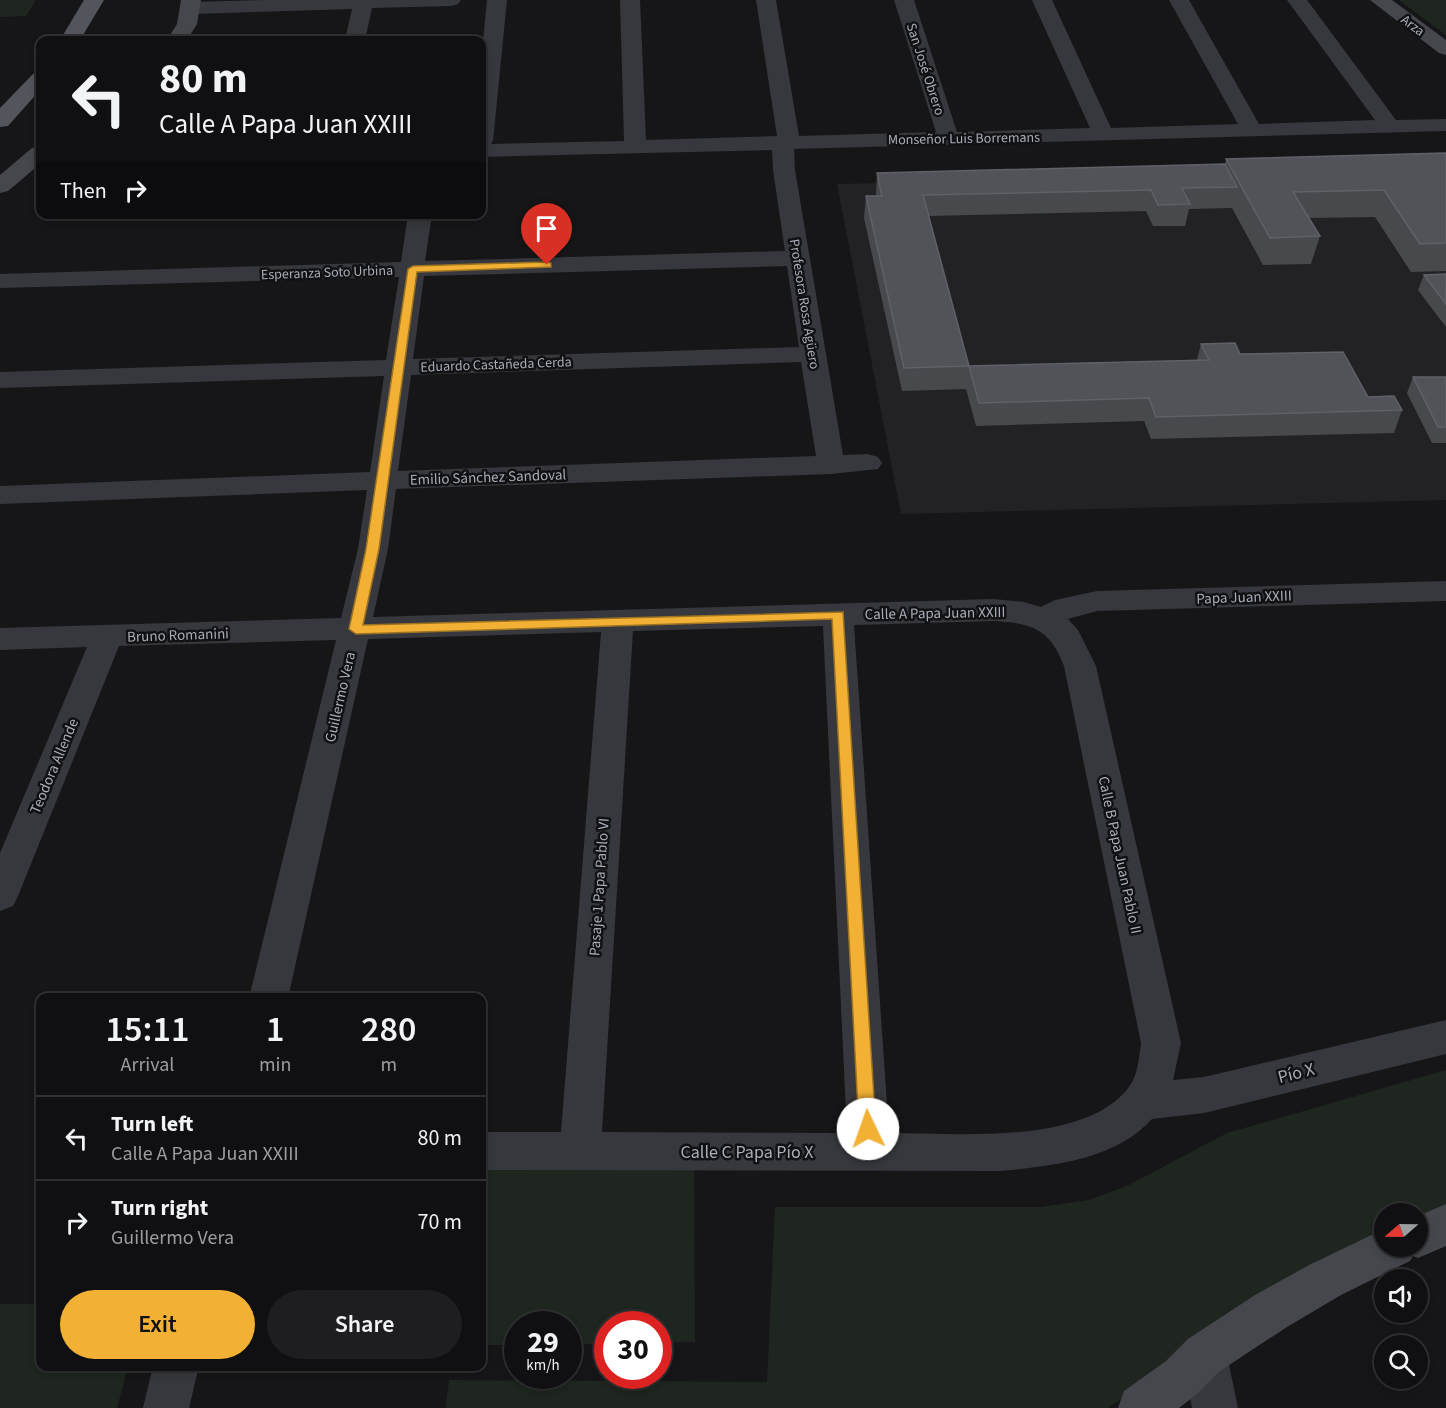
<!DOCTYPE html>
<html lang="en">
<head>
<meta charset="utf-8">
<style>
	:root { --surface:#101012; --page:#1e1e20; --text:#f1f3f6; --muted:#9c9d9f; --line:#303032; --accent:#f2b134 }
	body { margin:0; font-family:"Source Sans 3",sans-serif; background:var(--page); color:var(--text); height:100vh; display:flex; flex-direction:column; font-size:22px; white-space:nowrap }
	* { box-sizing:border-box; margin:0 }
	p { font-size:20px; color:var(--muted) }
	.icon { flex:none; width:33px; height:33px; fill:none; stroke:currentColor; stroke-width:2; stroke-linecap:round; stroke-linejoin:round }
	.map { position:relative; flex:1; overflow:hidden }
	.panel { position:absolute; left:36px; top:993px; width:450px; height:378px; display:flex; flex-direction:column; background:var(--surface); border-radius:12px; box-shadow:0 3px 9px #0003,0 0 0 2px var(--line) }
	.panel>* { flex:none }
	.top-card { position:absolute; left:36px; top:36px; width:450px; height:183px; border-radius:12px; box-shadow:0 3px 9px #0003,0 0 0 2px var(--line); background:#101012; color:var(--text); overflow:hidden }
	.needle { width:39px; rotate:250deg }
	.tools { position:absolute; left:1374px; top:1203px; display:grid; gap:12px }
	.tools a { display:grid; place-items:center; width:54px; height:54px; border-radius:50%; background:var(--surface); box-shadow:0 3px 9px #0003,0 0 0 2px var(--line); font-size:30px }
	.speed { position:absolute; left:504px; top:1311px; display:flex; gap:12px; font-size:30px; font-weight:700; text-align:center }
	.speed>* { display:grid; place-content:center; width:78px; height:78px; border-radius:50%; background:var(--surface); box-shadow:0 3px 9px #0003,0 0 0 2px var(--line); line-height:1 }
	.speed small { font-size:15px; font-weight:400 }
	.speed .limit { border:9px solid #d22; background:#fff; color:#111 }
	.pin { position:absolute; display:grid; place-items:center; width:51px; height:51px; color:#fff; margin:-62px -26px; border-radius:50% 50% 50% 0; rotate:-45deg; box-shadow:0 0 6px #0007 }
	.pin .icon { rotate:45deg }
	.me { position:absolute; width:66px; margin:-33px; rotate:357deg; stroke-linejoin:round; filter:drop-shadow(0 0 4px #0008) }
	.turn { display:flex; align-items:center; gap:21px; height:126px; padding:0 24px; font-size:27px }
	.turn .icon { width:78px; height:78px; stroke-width:2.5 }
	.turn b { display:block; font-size:42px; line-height:51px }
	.then { display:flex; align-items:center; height:57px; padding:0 24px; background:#0003; gap:12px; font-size:22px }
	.eta { display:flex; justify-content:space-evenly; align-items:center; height:102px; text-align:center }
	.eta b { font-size:36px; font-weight:600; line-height:42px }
	.cta { display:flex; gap:12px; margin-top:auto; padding:12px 24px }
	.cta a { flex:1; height:69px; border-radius:36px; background:var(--accent); color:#111; font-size:24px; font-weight:600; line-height:69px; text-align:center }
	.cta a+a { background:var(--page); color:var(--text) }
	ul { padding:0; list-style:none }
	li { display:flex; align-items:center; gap:18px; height:84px; padding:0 24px; border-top:2px solid var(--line) }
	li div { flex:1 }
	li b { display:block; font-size:22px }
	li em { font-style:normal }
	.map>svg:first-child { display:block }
</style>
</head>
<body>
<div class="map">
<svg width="1446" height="1408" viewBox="0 0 1446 1408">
	<rect width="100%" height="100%" fill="#161618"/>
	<!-- built -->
	<path fill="#222225" d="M 1446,171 L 1446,500 L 901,514 L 837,184 Z"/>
	<!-- green -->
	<g fill="#1e261f">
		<path d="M 0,0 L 36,0 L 26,16 L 0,17 Z"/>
		<path d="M 1399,0 L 1446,0 L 1446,35 Z"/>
		<path d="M 1446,1070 L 1446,1210 L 1418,1221 L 1418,1214 L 1384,1214 L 1384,1234 L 1320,1259 L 1108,1408 L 446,1408 L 449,1380 L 767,1382 L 775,1207 L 1041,1207 L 1089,1200 L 1127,1186 L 1227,1133 Z"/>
		<path d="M 694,1162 L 695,1342 L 659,1343 L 658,1324 L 608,1324 L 607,1344 L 569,1344 L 568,1324 L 518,1324 L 517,1345 L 482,1345 L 482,1165 Z"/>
		<path d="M 0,1304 L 40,1304 L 40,1366 L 128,1367 L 117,1408 L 0,1408 Z"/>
	</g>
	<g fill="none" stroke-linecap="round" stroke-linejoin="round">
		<!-- street -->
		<g fill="#37383d" fill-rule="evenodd">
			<path d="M 264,0 L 461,0 L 458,4 L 451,6 L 372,8 L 365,40 L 345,40 L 352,9 L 191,14 L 184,12 L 181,8 L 184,4 L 191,2 Z"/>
			<path d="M 487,0 L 507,0 L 493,141 L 491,144 L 624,141 L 620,0 L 640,0 L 646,140 L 777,136 L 756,0 L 776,0 L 799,136 L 936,132 L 894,0 L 914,0 L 957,132 L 1090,128 L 1032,0 L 1052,0 L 1111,128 L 1238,124 L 1169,0 L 1189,0 L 1259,124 L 1375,120 L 1287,0 L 1307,0 L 1396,120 L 1446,119 L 1446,131 L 794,149 L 795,170 L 843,455 L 868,454 L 878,457 L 882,463 L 878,469 L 831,474 L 396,489 L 388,549 L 373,617 L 994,599 L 1024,602 L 1041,607 L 1055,600 L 1097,591 L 1446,581 L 1446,601 L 1097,611 L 1068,619 L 1078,630 L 1096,666 L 1181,1043 L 1173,1080 L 1204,1077 L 1446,1020 L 1446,1054 L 1204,1113 L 1152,1119 C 1115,1160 1052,1166 1000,1171 L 482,1170 L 482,1132 L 561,1132 L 601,632 L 368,639 L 288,998 L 249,998 L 336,640 L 119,646 L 18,896 L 13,906 L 0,911 L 0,853 L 87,647 L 0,650 L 0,628 L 341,618 L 358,549 L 367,490 L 0,504 L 0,486 L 370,472 L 384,376 L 0,388 L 0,372 L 386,360 L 399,277 L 0,288 L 0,274 L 401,262 L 408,214 L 432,214 L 425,261 L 785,251 L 773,170 L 772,150 L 482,157 L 482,51 ZM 787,266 L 799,347 L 413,359 L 424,276 ZM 801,362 L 816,456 L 398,471 L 411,375 ZM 994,621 C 1032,623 1050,629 1064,666 L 1141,1043 C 1139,1057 1138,1075 1129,1087 C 1085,1146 956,1133 889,1133 L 854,625 ZM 823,626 L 847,1133 L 602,1132 L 633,631 Z"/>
			<path d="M 1204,1332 L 1220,1339 L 1227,1355 L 1238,1408 L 1192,1408 L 1181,1355 L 1188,1339 Z"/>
			<path d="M 153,1366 L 199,1366 L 189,1408 L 143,1408 Z"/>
		</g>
		<!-- secondary -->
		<g fill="#45474d" fill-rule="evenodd">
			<path d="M 181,0 L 201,0 L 197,24 L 187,40 L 167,40 L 177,24 Z"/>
			<path d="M 1370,0 L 1392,0 L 1446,40 L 1446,55 L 1439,53 Z"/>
			<path d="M 40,146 L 40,164 L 8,191 L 0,193 L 0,175 L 32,148 Z"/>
			<path d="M 1446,1204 L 1446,1246 L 1418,1258 L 1413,1256 L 1410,1261 L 1341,1295 L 1287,1327 L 1220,1371 L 1198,1393 L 1179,1408 L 1118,1408 L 1124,1391 L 1166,1361 L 1188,1339 L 1255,1295 L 1309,1265 L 1384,1229 L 1384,1246 L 1418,1246 L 1418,1216 Z"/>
		</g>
		<!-- primary -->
		<g fill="#53555c" fill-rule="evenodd">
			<path d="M 84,0 L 104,0 L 80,40 L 60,40 Z"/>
			<path d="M 40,72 L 40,90 L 8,126 L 0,127 L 0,108 L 33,74 Z"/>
		</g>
	</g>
	<!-- wall -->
	<g fill="#47494d">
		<path d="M 1446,153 L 1446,271 L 1411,272 L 1375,217 L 1309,218 L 1320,236 L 1311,264 L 1263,265 L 1232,208 L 1189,209 L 1185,226 L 1153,226 L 1146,211 L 928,216 L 969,366 L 1197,360 L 1201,344 L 1240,354 L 1368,397 L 1402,410 L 1394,433 L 1151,439 L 1144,421 L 976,426 L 966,389 L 902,391 L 864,218 L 866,196 L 876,196 L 877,173 L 1225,164 L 1226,159 Z"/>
		<path d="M 1446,274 L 1446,327 L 1418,290 L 1424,275 Z"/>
		<path d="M 1413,377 L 1446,377 L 1446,443 L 1432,443 L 1407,393 Z"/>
	</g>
	<!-- building -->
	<g fill="#525359" stroke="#5f6168" stroke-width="1.5">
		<path d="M 1446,153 L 1446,243 L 1420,244 L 1384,190 L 1293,192 L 1320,236 L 1270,238 L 1226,159 Z"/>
		<path d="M 1225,164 L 1237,187 L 1182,188 L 1190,204 L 1158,205 L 1151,190 L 923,195 L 969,366 L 904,368 L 866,196 L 882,196 L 877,173 Z"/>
		<path d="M 1446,274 L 1446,304 L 1424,275 Z"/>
		<path d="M 1235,343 L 1240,354 L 1343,352 L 1368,397 L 1394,396 L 1402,410 L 1156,417 L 1149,398 L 979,403 L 969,366 L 1209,360 L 1201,344 Z"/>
		<path d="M 1413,377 L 1446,377 L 1446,427 L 1438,427 Z"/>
	</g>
	<!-- route -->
	<path fill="#f2b134" stroke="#9d7322" stroke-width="1.5" d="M 547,262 L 551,263 L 551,267 L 417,272 L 379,549 L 363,625 L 843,612 L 876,1129 L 874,1134 L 868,1136 L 862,1134 L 859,1129 L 832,619 L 356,634 L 349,629 L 366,549 L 408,269 L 413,266 Z"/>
	<g text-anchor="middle" stroke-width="5" stroke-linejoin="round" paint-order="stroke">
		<!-- far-street labels -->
		<g font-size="14" fill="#a8adb8" stroke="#111113">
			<text transform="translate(1413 25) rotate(37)" y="5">Arza</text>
			<text transform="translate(926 69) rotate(72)" y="5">San José Obrero</text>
			<text transform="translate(964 138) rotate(-1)" y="5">Monseñor Luis Borremans</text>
			<text transform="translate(327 272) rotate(-2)" y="5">Esperanza Soto Urbina</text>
			<text transform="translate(805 304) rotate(81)" y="5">Profesora Rosa Agüero</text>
			<text transform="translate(496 364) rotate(-2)" y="5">Eduardo Castañeda Cerda</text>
		</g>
		<!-- street labels -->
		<g font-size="15" fill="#a8adb8" stroke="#111113">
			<text transform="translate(488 477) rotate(-2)" y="5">Emilio Sánchez Sandoval</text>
			<text transform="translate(1244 597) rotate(-2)" y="5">Papa Juan XXIII</text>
			<text transform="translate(935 613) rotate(-1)" y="5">Calle A Papa Juan XXIII</text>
			<text transform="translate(178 635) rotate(-2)" y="5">Bruno Romanini</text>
			<text transform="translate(340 697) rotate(-77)" y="5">Guillermo Vera</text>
			<text transform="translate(54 766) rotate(-67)" y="5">Teodora Allende</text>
			<text transform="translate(1120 855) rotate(78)" y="5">Calle B Papa Juan Pablo II</text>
			<text transform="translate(599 887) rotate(-86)" y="5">Pasaje 1 Papa Pablo VI</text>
		</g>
		<!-- near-street labels -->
		<g font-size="18" fill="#a8adb8" stroke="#111113">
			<text transform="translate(1296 1073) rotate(-14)" y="6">Pío X</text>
			<text x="747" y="1158">Calle C Papa Pío X</text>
		</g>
	</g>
</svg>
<div class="tools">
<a><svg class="needle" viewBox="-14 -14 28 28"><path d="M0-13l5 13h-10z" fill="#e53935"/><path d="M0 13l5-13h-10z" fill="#9c9d9f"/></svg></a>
<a><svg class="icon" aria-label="sound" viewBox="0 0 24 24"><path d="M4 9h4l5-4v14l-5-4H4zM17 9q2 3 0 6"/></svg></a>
<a><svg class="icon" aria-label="search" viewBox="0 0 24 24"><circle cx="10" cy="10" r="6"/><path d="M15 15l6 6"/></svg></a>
</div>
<div class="speed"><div>29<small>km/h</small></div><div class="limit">30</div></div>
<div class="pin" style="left:547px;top:265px;background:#d93025"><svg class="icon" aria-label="arrive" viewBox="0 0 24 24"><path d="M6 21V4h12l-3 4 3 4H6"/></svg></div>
<svg class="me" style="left:868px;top:1129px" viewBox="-20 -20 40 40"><circle r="19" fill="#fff"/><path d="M0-13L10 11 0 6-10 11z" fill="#f2b134"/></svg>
<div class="top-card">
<div class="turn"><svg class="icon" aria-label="left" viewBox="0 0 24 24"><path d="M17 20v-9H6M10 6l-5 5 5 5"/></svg><div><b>80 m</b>Calle A Papa Juan XXIII</div></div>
<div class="then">Then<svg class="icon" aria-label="right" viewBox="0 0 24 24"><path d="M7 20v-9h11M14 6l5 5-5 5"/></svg></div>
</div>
<section class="panel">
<div class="eta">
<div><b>15:11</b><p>Arrival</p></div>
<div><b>1</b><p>min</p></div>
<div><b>280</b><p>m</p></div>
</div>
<ul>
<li><svg class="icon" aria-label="left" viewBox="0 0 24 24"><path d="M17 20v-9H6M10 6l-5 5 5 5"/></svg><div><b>Turn left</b><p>Calle A Papa Juan XXIII</p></div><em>80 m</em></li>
<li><svg class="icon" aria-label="right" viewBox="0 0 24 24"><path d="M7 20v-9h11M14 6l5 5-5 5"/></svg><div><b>Turn right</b><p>Guillermo Vera</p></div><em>70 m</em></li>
</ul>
<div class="cta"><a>Exit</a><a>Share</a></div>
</section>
</div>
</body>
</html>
